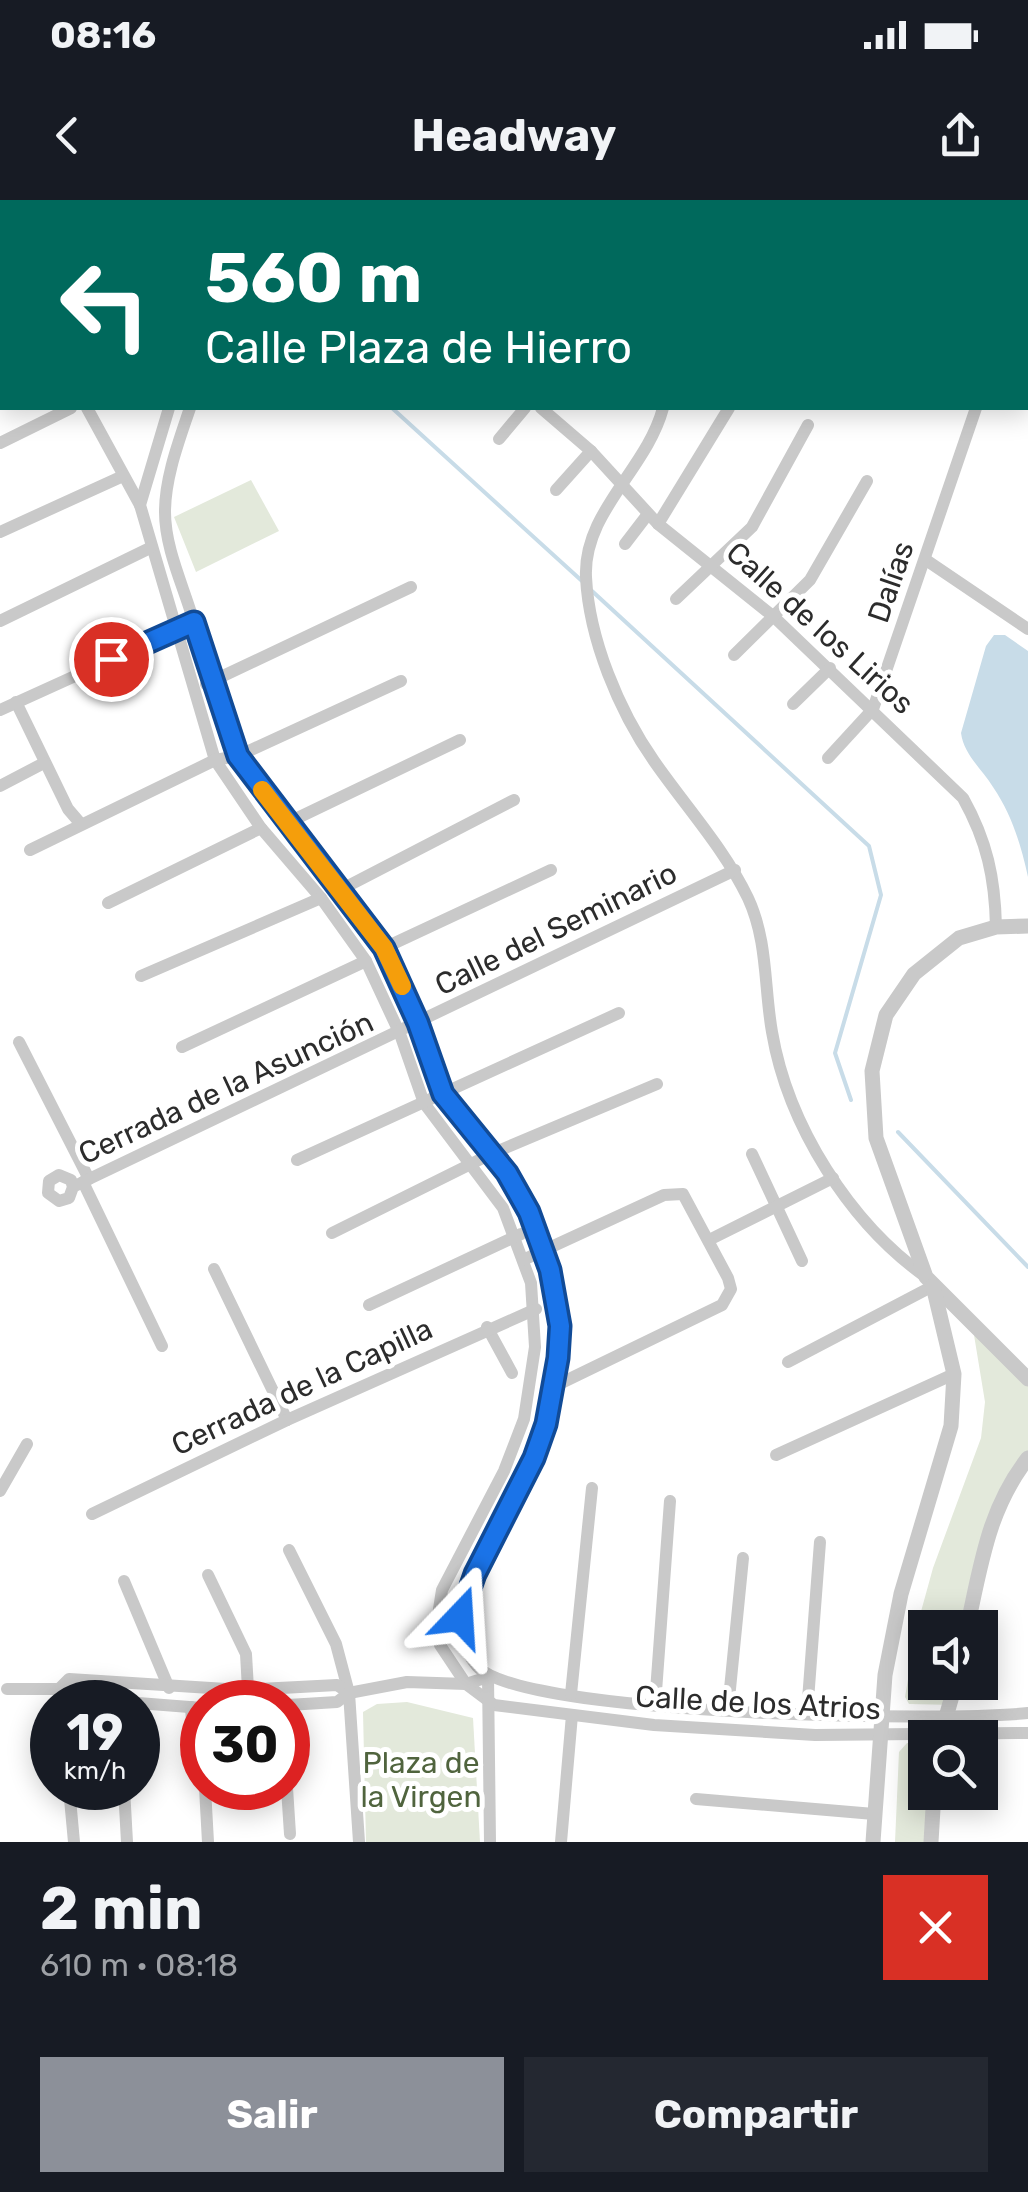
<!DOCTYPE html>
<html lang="es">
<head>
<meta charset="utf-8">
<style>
	:root { --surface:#171b24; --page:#242831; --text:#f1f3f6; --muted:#9ea1a6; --accent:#8c9099 }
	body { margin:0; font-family:Rubik,sans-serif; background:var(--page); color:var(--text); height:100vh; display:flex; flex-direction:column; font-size:38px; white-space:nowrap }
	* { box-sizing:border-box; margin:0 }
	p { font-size:32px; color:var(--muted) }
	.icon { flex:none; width:55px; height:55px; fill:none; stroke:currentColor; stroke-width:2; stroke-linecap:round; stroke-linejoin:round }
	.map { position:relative; height:1642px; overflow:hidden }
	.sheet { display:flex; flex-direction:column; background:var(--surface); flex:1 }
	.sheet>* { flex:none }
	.guide { position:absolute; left:0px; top:0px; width:1030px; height:210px; box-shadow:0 5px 25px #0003; background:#00695c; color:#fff; overflow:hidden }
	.buttons { position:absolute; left:908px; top:1410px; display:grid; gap:20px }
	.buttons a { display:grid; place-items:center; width:90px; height:90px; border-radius:0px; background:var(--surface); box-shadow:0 5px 25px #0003; font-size:50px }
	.speed { position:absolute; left:30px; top:1480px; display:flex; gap:20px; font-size:50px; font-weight:700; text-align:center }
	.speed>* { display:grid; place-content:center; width:130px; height:130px; border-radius:50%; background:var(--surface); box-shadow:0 5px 25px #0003; line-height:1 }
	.speed small { font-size:25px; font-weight:400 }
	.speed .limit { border:15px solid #d22; background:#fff; color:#111 }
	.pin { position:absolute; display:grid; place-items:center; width:85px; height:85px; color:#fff; margin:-42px; border:5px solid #fff; border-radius:50%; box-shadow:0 2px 10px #0007 }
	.me { position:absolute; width:110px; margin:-55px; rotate:20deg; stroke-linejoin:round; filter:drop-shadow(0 0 8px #0008) }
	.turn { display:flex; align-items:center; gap:35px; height:210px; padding:0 40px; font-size:45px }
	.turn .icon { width:130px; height:130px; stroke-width:2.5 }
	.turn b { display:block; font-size:70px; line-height:85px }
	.round { display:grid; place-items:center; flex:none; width:105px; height:105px; border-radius:0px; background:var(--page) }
	.summary { display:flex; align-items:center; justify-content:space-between; height:170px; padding:0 40px }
	h1 { font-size:60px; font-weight:700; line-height:75px }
	.button { display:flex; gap:20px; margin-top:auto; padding:20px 40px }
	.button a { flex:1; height:115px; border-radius:0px; background:var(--accent); color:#fff; font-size:40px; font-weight:700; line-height:115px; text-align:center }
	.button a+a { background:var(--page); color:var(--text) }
	.status { display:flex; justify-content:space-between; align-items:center; height:70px; padding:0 50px; background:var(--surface); direction:ltr }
	.status svg { height:28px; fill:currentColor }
	header { display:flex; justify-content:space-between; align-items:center; height:130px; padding:0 40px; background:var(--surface); font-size:45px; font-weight:700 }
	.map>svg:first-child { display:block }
</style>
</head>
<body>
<div class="status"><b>08:16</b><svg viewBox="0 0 49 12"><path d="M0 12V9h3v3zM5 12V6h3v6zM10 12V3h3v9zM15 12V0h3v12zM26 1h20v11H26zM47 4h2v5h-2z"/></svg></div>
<header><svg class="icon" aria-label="back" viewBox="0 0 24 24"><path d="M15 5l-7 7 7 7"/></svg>Headway<svg class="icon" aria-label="share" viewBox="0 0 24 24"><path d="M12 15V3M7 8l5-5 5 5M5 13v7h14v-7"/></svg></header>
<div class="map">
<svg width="1028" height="1642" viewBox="0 0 1028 1642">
	<rect width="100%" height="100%" fill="#fff"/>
	<!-- green -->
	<g fill="#e3e9db">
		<path d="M 251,280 L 279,331 L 196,372 L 174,317 Z"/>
		<path d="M 974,1135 L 1028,1175 L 1028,1259 L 1011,1280 L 971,1427 L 925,1428 L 925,1482 L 960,1483 L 955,1505 L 909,1504 L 905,1497 L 917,1426 L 933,1368 L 981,1238 L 985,1202 Z"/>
		<path d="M 407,1502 L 473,1518 L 480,1642 L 366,1642 L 363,1512 L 377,1504 Z"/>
		<path d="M 925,1542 L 925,1592 L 937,1593 L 937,1642 L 895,1642 L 899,1552 L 907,1543 Z"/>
	</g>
	<!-- water -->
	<path fill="#c8dce8" d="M 994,435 L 1005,435 L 1028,451 L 1028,677 C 1021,645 1012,615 993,587 C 982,569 964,555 961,533 L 986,446 Z"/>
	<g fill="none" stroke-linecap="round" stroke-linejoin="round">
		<!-- stream -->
		<g stroke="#c8dce8" stroke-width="4">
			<path d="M 117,0 L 121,2"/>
			<path d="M 392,208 L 582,381"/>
			<path d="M 592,391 L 869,646 L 881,695 L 835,853 L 851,900"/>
			<path d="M 898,932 L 1028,1067"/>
		</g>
		<!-- minor -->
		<g stroke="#c9c9c9" stroke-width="12">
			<path d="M 246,0 L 249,2"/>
			<path d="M 941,0 L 947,2"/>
			<path d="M 227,2 L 227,0"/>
			<path d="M 665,2 L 666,0"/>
			<path d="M 803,2 L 804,0"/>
			<path d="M 891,2 L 892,0"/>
			<path d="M 956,2 L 957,0"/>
			<path d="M 1028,49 L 1028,47"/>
			<path d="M 0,70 L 2,72"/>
			<path d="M 0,152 L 2,151"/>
			<path d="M 87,208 L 140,305"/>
			<path d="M 169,208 L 140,305 L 215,560 L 261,628 L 321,698 L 366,761 L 400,834 L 424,903 L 503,1008 L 531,1083 L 535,1147 L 524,1219 L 504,1271 L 442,1390 L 436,1428 L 440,1445 L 466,1484 L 494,1505 L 654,1525 L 815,1535 L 1028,1533"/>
			<path d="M 190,208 C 179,241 165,277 165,312 C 165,347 182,383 192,416 C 206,462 215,513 238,556 C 276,628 347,679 386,751 C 410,797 421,853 445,896 C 460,924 488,946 506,972 C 530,1005 547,1049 555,1089 C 567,1143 555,1201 535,1252 C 514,1310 428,1410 477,1466 C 520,1516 949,1522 1028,1513"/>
			<path d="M 541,208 L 591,251 L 658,324 L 774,417 L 963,598 C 987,641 995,678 996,727"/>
			<path d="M 663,208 C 647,269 583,312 586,377 C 589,439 619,511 654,561 C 686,607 724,648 748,698 C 768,741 764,787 772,832 C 788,926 850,1023 926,1077"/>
			<path d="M 499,239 L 525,208"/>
			<path d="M 0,243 L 71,208"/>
			<path d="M 556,290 L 591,251"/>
			<path d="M 658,324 L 729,208"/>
			<path d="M 0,332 L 123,276"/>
			<path d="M 625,344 L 648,314"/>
			<path d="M 926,360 L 1028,429"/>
			<path d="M 676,399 L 752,327 L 808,225"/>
			<path d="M 0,421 L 150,348"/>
			<path d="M 734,455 L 810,380 L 867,281"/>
			<path d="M 206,484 L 411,387"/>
			<path d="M 16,502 L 68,609 L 80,623"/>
			<path d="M 793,504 L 830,468"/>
			<path d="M 0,510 L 194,422"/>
			<path d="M 828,558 L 873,509 L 976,208"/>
			<path d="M 0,586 L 44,563"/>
			<path d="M 287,623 L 460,540"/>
			<path d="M 30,650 L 215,560 L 238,556 L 401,481"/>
			<path d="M 342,689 L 514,600"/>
			<path d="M 108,703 L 261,628"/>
			<path d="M 384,748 L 551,670"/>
			<path d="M 141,776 L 321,698"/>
			<path d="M 19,842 L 89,979"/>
			<path d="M 182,847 L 366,761"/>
			<path d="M 752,954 L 802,1061"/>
			<path d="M 297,960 L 619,813"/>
			<path d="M 83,982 L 162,1146"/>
			<path d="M 73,987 L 71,980 L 59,975 L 49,981 L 48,993 L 59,1001 L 69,998 L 73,987 L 89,979 L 735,670"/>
			<path d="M 332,1033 L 491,954 L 657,884"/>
			<path d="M 709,1040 L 833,978"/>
			<path d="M 523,1060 L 664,995 L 683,994 L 728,1078 L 731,1089 L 722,1105 L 555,1186"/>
			<path d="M 214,1069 L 287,1220"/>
			<path d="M 369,1105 L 521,1034"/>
			<path d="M 487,1127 L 512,1173"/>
			<path d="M 788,1162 L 933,1086"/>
			<path d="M 776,1255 L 954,1174"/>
			<path d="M 0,1291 L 27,1244"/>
			<path d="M 92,1314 L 287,1220 L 536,1109"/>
			<path d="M 289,1350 L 336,1444 L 349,1493 L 359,1642"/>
			<path d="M 208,1375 L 246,1454 L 248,1489"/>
			<path d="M 124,1381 L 169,1488"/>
			<path d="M 488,1477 L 490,1642"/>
			<path d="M 7,1489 L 59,1489 L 70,1498 L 130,1502"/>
			<path d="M 59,1489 L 69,1479 L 242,1490 L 337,1485 L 349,1493"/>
			<path d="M 571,1494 L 592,1288"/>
			<path d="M 138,1503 L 202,1508"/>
			<path d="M 288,1505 L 337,1502 L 349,1493 L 407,1482 L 466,1484 L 488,1477"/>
			<path d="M 655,1505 L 670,1301"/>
			<path d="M 191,1507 L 193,1536 L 202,1552"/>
			<path d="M 728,1509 L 743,1358"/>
			<path d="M 807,1513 L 820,1342"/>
			<path d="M 288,1532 L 295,1505"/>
			<path d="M 69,1588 L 74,1642"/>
			<path d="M 124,1588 L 127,1642"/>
			<path d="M 205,1588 L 208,1642"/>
			<path d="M 287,1588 L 290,1634"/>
			<path d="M 696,1599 L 874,1614"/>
			<path d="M 561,1642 L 572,1515"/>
		</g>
		<!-- tertiary -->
		<g stroke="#c9c9c9" stroke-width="15">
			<path d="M 1028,726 L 996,727 L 959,738 L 914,774 L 886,815 L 872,871 L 876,938 L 926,1077 L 1028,1179"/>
			<path d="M 967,1428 C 981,1365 988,1309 1028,1258"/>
			<path d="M 940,1538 L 956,1482"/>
			<path d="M 873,1642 L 885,1475 L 901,1394 L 951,1226 L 954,1174 L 933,1086"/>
			<path d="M 931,1642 L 934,1592"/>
		</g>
	</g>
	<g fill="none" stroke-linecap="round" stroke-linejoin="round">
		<!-- route casing -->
		<g stroke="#114b97" stroke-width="25">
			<path id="route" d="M 111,459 L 194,422 L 238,556 L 384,748 L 418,823 L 443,894 L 507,973 L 529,1012 L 550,1070 L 560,1126 L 558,1158 L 546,1224 L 534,1258 L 475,1374 L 460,1417"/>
		</g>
		<!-- route -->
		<use href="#route" stroke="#1a73e8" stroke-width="18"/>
		<!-- slow -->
		<path stroke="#f59e0b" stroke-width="18" d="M 262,590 L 384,748 L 402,786"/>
	</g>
	<g text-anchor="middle" stroke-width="10" stroke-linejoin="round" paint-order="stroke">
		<!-- street labels -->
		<g font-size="30" fill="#2c2c2c" stroke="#fff">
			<text transform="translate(891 382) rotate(-71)" y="10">Dalías</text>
			<text transform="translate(820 428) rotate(42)" y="10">Calle de los Lirios</text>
			<text transform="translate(556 729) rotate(-26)" y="10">Calle del Seminario</text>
			<text transform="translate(226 888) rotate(-25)" y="10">Cerrada de la Asunción</text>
			<text transform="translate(302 1187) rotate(-25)" y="10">Cerrada de la Capilla</text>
			<text transform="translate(758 1503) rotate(3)" y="10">Calle de los Atrios</text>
		</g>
		<!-- park labels -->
		<g font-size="30" fill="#50643e" stroke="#fff">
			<text x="421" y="1573">Plaza de<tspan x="421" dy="34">la Virgen</tspan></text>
		</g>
	</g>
</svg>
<div class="buttons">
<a><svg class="icon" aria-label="sound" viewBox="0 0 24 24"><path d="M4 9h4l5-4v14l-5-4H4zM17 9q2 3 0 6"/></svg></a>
<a><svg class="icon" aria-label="search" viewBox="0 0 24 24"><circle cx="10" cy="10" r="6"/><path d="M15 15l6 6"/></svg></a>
</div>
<div class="speed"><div>19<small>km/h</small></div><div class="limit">30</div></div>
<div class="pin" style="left:111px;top:459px;background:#d93025"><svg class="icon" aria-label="arrive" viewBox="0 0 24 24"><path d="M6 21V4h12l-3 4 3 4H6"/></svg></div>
<svg class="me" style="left:460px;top:1417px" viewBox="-20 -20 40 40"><path d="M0-17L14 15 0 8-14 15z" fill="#1a73e8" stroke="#fff" stroke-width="4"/></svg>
<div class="guide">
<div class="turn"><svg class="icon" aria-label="left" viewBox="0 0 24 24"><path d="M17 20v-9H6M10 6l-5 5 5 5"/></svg><div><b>560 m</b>Calle Plaza de Hierro</div></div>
</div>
</div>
<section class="sheet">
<div class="summary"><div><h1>2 min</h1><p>610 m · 08:18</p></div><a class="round" style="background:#d93025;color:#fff"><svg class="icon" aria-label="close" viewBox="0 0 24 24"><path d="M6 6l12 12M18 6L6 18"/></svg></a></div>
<div class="button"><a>Salir</a><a>Compartir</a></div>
</section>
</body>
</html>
